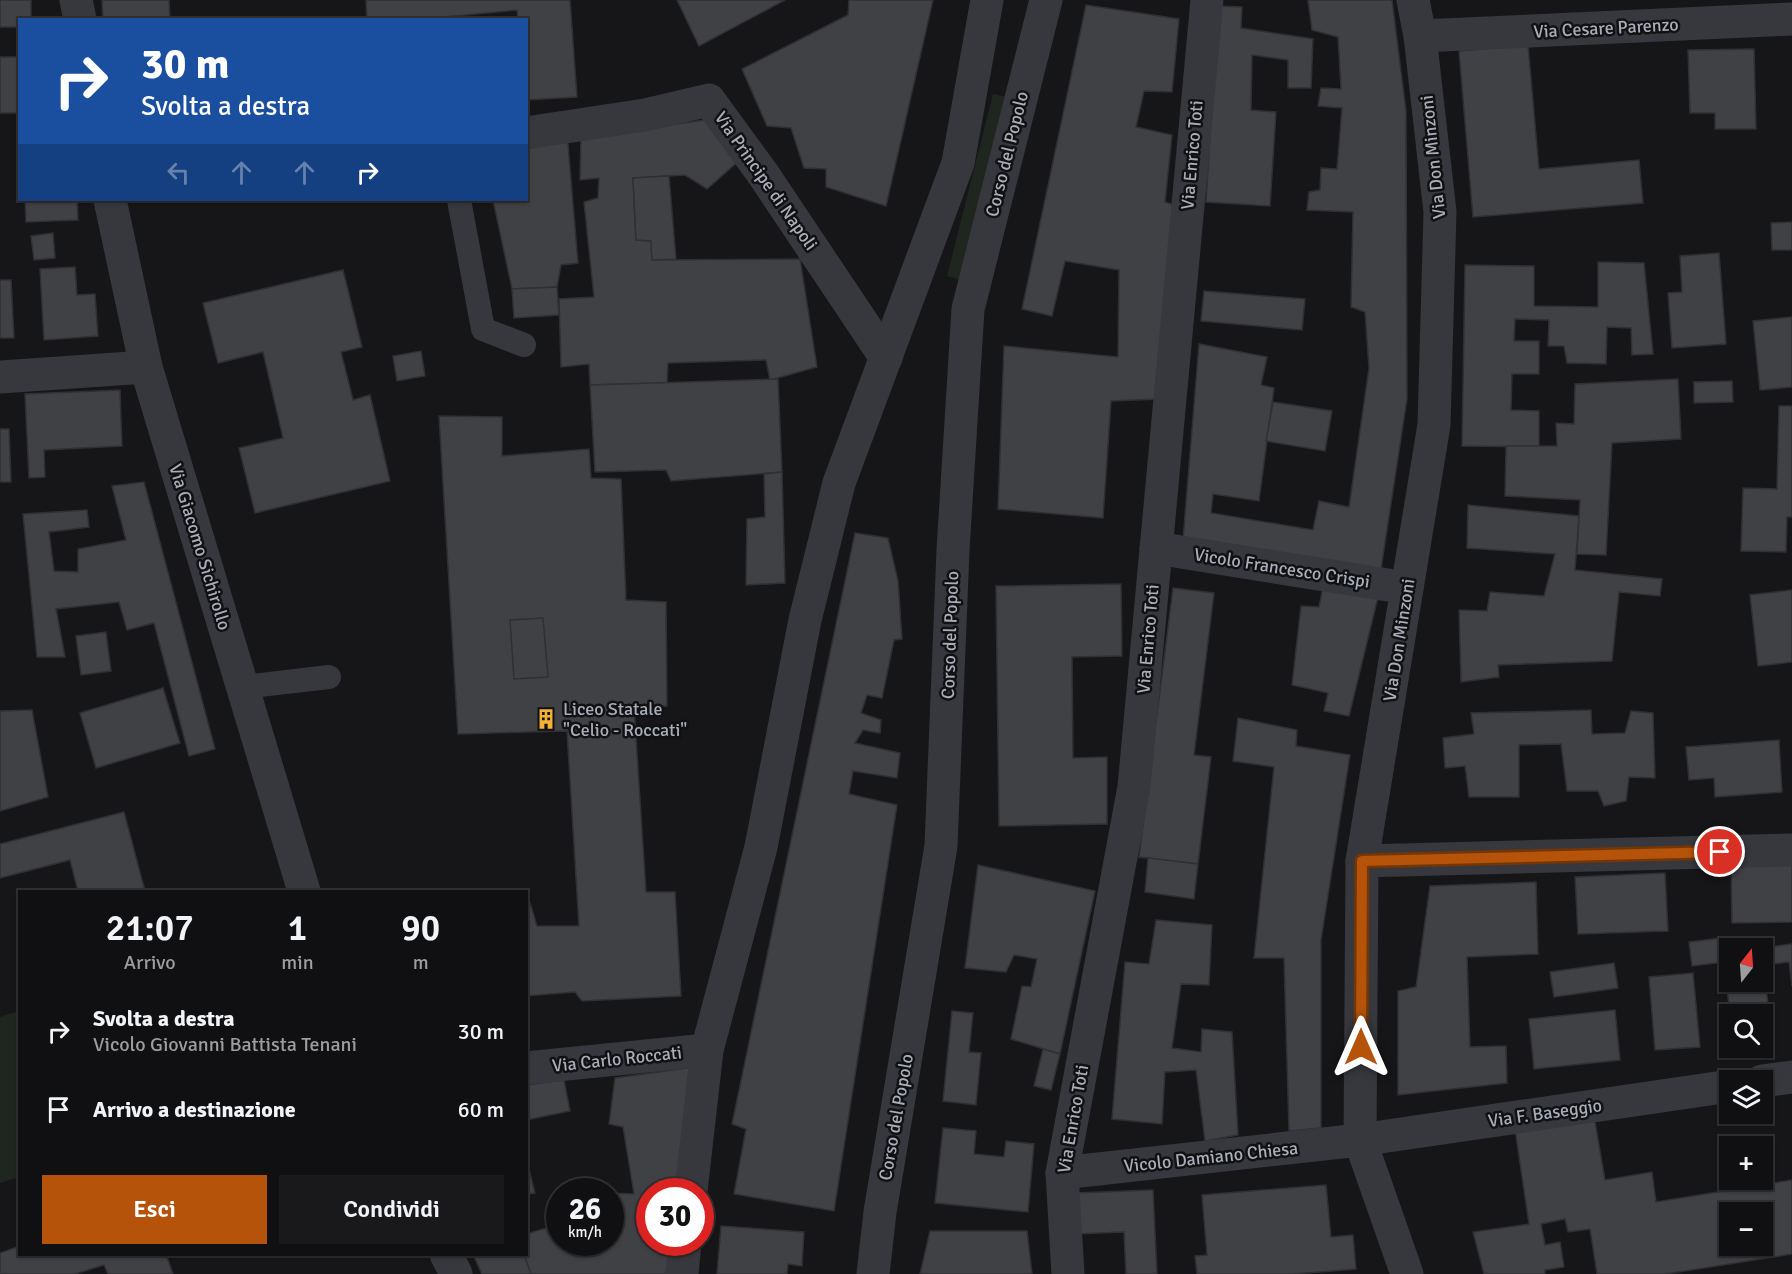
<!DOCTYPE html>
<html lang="it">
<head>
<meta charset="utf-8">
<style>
	:root { --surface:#101012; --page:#19191b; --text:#f1f3f6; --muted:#9c9d9f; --line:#303032; --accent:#b45309 }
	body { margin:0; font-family:Signika,sans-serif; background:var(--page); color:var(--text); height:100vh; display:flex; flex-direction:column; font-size:22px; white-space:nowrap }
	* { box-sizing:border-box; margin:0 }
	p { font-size:20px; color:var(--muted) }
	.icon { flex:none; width:33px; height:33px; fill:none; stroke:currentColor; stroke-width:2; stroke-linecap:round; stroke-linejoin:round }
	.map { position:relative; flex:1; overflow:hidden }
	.side { position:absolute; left:18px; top:890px; width:510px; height:366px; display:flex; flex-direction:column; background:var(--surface); border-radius:0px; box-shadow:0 2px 4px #0004,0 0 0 2px var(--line) }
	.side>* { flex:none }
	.banner { position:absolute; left:18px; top:18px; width:510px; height:183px; border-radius:0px; box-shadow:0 2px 4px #0004,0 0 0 2px var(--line); background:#1a4fa0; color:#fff; overflow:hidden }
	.needle { width:39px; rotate:17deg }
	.fabs { position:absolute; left:1719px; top:938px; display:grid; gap:12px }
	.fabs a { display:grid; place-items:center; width:54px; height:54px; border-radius:0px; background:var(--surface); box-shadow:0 2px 4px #0004,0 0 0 2px var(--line); font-size:30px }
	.speed { position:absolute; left:546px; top:1178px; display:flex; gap:12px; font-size:30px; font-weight:700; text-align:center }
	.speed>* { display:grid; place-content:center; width:78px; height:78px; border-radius:50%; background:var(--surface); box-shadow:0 2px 4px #0004,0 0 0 2px var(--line); line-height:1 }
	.speed small { font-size:15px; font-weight:400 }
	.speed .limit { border:9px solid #d22; background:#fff; color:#111 }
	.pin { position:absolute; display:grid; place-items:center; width:51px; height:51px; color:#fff; margin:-26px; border:3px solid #fff; border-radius:50%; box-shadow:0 2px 6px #0007 }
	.me { position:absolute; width:66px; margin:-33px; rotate:0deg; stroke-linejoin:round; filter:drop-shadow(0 0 4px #0008) }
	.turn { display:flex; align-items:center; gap:21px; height:126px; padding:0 24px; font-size:27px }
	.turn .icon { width:78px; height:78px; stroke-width:2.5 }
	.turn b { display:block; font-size:42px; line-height:51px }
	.lanes { display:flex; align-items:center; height:57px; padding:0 24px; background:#0003; justify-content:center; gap:30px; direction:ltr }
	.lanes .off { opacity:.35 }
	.eta { display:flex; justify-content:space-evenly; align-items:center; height:102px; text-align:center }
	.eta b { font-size:36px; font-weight:600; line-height:42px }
	.cta { display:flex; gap:12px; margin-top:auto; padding:12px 24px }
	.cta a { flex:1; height:69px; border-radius:0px; background:var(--accent); color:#fff; font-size:24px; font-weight:600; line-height:69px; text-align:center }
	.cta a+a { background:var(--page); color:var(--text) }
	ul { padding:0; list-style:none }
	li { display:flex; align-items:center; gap:18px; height:78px; padding:0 24px }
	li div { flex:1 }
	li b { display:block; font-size:22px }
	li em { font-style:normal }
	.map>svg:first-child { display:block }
</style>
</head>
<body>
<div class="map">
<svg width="1792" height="1274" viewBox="0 0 1792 1274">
	<rect width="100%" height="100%" fill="#161618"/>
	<!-- green -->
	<g fill="#1e261f">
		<path d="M 993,94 L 1007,97 L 960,280 L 947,276 Z"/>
		<path d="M 19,1011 L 19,1177 L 0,1183 L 0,1017 Z"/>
	</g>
	<!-- building -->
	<g fill="#404145" stroke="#303034" stroke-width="1.5" fill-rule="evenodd">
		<path d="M 0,0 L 31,0 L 31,20 L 20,20 L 20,27 L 0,27 Z"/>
		<path d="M 102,0 L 169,0 L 170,20 L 103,20 Z"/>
		<path d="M 366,0 L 570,0 L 577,97 L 526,100 L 526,20 L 518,20 L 517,10 L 412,20 L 367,20 Z"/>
		<path d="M 677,0 L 785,0 L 699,46 Z"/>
		<path d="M 849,0 L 933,0 L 886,206 L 826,187 L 826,169 L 804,168 L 791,128 L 767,126 L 742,69 L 848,15 Z"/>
		<path d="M 1308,0 L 1392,0 L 1406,111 L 1407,399 L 1381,569 L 1183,540 L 1199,344 L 1267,357 L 1261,385 L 1274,388 L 1259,501 L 1213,494 L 1211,513 L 1313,530 L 1319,501 L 1349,507 L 1369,368 L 1365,312 L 1351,307 L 1353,212 L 1307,210 L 1309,192 L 1320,190 L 1321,168 L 1337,169 L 1342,108 L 1318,106 L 1321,88 L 1341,89 L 1338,37 L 1312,30 Z"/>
		<path d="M 1086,5 L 1179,19 L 1172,92 L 1144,91 L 1136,127 L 1172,135 L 1165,202 L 1180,207 L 1159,399 L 1111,401 L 1103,518 L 998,509 L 1004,346 L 1118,357 L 1119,270 L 1065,261 L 1052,316 L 1022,309 Z"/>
		<path d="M 1218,6 L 1242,7 L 1241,28 L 1313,39 L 1311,88 L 1288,88 L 1288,60 L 1252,55 L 1251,110 L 1276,112 L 1270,206 L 1206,202 Z"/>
		<path d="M 1528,45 L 1539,169 L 1639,160 L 1643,203 L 1473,217 L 1459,51 Z"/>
		<path d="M 1754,49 L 1756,129 L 1715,129 L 1715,113 L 1690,113 L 1688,50 Z"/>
		<path d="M 0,57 L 19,57 L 20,113 L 0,113 Z"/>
		<path d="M 711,119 L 742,158 L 707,189 L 685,175 L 633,178 L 636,240 L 651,241 L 652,260 L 800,259 L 817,367 L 770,380 L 766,360 L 668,363 L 667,383 L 590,385 L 589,364 L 561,367 L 559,299 L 594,297 L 584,202 L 598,198 L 599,178 L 580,180 L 581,138 Z"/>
		<path d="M 567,133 L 578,263 L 561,265 L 557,287 L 512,289 L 493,200 L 526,200 L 526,137 Z"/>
		<path d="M 669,176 L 676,259 L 652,260 L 651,241 L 636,240 L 633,178 Z"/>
		<path d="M 25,200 L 77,200 L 78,220 L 26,222 Z"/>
		<path d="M 1792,222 L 1792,250 L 1772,250 L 1771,223 Z"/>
		<path d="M 53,233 L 55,258 L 34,260 L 31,236 Z"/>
		<path d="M 1719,253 L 1726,344 L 1672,348 L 1668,293 L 1682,292 L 1680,256 Z"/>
		<path d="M 1598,262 L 1644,263 L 1653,354 L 1632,355 L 1631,328 L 1607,327 L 1606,364 L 1567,363 L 1564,346 L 1548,346 L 1549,320 L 1515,319 L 1514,341 L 1539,341 L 1539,374 L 1512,374 L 1511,410 L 1539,411 L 1539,447 L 1462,446 L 1465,265 L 1534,266 L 1534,306 L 1598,307 Z"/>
		<path d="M 75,267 L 77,295 L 95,294 L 98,336 L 44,340 L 40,269 Z"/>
		<path d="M 343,270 L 362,347 L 341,352 L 353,400 L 370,395 L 390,481 L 255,513 L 239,448 L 283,438 L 263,352 L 218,363 L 203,303 Z"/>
		<path d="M 0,280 L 11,280 L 14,338 L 0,338 Z"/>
		<path d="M 557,287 L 559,315 L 514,318 L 512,289 Z"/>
		<path d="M 1204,291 L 1305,299 L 1302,330 L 1201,321 Z"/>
		<path d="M 1792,317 L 1792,387 L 1760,390 L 1753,321 Z"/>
		<path d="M 421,351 L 425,376 L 397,381 L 393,356 Z"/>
		<path d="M 778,379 L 782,472 L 671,481 L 666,470 L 595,472 L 590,385 Z"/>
		<path d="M 1678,379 L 1681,439 L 1612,443 L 1606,555 L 1577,554 L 1580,500 L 1505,496 L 1506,446 L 1557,446 L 1556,423 L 1574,424 L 1575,384 Z"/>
		<path d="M 1732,381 L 1733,402 L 1694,403 L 1694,382 Z"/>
		<path d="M 120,390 L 122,446 L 44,450 L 45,477 L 29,478 L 25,394 Z"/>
		<path d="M 1273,402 L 1332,411 L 1325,451 L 1266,441 Z"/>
		<path d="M 1779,406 L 1792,406 L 1792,517 L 1787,517 L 1786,552 L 1741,551 L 1743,488 L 1777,489 Z"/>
		<path d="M 439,416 L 502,417 L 502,456 L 589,449 L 591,478 L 621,479 L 626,600 L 666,602 L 667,706 L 634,707 L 646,892 L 675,892 L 681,996 L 582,1001 L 575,992 L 526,996 L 526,904 L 530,903 L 537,926 L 579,926 L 567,731 L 458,734 Z"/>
		<path d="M 0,429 L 9,429 L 11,482 L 0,482 Z"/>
		<path d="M 782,472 L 785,583 L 746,585 L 747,519 L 765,517 L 764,474 Z"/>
		<path d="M 144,482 L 215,749 L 189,756 L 154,623 L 127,630 L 119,602 L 56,609 L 65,657 L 37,657 L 23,514 L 87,510 L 89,527 L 49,532 L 54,571 L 78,572 L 78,549 L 126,540 L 112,486 Z"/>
		<path d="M 1468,505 L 1579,516 L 1575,570 L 1662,579 L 1660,596 L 1619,592 L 1612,661 L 1498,665 L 1499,677 L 1461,682 L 1459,610 L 1487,611 L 1490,592 L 1544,596 L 1555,554 L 1467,548 Z"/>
		<path d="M 855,533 L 888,538 L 898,581 L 902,639 L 894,640 L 882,698 L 867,695 L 861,713 L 881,720 L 880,733 L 863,730 L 855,743 L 900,753 L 897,778 L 853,771 L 849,794 L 897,805 L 834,1211 L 734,1194 L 746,1129 L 732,1124 Z"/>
		<path d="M 1324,582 L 1379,593 L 1349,716 L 1324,711 L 1328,693 L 1292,685 L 1301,606 L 1319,607 Z"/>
		<path d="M 1121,584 L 1122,656 L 1072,657 L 1073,758 L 1107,757 L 1107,824 L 999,826 L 996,586 Z"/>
		<path d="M 1173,588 L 1214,593 L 1194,755 L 1211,757 L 1198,864 L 1139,857 Z"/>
		<path d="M 1792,590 L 1792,662 L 1758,666 L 1750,595 Z"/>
		<path d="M 543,618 L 548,677 L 514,679 L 510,620 Z"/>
		<path d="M 106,632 L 111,671 L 81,675 L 76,636 Z"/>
		<path d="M 163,688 L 180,743 L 96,768 L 80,713 Z"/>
		<path d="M 32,710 L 48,797 L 0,811 L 0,711 Z"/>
		<path d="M 1591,710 L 1592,734 L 1625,733 L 1631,711 L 1653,713 L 1655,778 L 1629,777 L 1626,801 L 1604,806 L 1598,791 L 1567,791 L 1561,744 L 1519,745 L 1519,797 L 1469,797 L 1465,766 L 1445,768 L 1443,738 L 1474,734 L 1471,713 Z"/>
		<path d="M 1238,718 L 1297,730 L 1296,746 L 1350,755 L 1321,940 L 1321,1128 L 1289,1131 L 1284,958 L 1254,958 L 1274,767 L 1233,761 Z"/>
		<path d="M 1779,740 L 1782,792 L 1715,797 L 1714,778 L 1689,780 L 1686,747 Z"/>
		<path d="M 124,812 L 145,891 L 78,891 L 70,860 L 0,878 L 0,844 Z"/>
		<path d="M 1148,858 L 1198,864 L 1194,899 L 1145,892 Z"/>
		<path d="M 1792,863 L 1792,922 L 1732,923 L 1731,864 Z"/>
		<path d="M 978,865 L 1095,891 L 1060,1054 L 1011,1039 L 1022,986 L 1031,987 L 1037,959 L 1014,955 L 1006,972 L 965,968 Z"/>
		<path d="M 1665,873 L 1668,931 L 1578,934 L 1575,877 Z"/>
		<path d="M 1536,882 L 1538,954 L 1467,957 L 1470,1047 L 1506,1046 L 1507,1083 L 1398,1095 L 1398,991 L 1416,987 L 1430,886 Z"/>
		<path d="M 1156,920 L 1212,925 L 1209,985 L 1181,984 L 1172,1048 L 1201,1052 L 1202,1029 L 1232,1032 L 1238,1135 L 1205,1141 L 1196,1070 L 1165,1072 L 1162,1124 L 1112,1119 L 1125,962 L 1149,964 Z"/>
		<path d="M 1729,937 L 1730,981 L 1762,981 L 1762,948 L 1758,948 L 1792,944 L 1792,986 L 1789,962 L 1763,965 L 1772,1035 L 1762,1036 L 1762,1014 L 1730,1014 L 1724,962 L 1692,966 L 1689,942 Z"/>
		<path d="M 1614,963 L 1618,988 L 1554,997 L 1550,972 Z"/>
		<path d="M 1693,973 L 1700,1047 L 1655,1050 L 1649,977 Z"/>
		<path d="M 1615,1010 L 1620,1060 L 1534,1069 L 1529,1019 Z"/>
		<path d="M 952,1011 L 973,1013 L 969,1052 L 981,1053 L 976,1105 L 943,1101 Z"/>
		<path d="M 1043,1049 L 1060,1054 L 1051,1090 L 1034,1086 Z"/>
		<path d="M 694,1067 L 677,1191 L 650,1191 L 650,1242 L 670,1242 L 666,1274 L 482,1274 L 473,1254 L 526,1254 L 526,1234 L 560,1224 L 560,1242 L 577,1242 L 578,1249 L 598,1246 L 598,1242 L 610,1242 L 610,1193 L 634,1194 L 623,1127 L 609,1124 L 615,1078 Z"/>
		<path d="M 564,1080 L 570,1111 L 526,1120 L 526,1085 Z"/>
		<path d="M 1594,1116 L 1605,1180 L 1652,1172 L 1656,1202 L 1792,1180 L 1792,1254 L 1666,1274 L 1597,1274 L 1590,1229 L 1568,1232 L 1565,1219 L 1541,1224 L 1545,1245 L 1560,1242 L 1564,1267 L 1545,1270 L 1545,1274 L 1484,1274 L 1473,1232 L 1529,1224 L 1515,1129 ZM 1730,1212 L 1762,1212 L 1762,1245 L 1730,1245 Z"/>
		<path d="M 943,1128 L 976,1131 L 974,1154 L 1004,1157 L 1006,1141 L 1034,1144 L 1028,1212 L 935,1203 Z"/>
		<path d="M 526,1158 L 535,1193 L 526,1194 Z"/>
		<path d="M 1326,1185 L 1331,1237 L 1353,1235 L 1356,1269 L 1294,1274 L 1197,1274 L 1195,1256 L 1207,1255 L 1202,1195 Z"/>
		<path d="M 1153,1190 L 1157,1274 L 1126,1274 L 1124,1232 L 1075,1234 L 1073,1193 Z"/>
		<path d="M 721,1226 L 804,1232 L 802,1266 L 788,1264 L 787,1274 L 717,1274 Z"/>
		<path d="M 930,1231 L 1027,1231 L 1032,1274 L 920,1274 Z"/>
		<path d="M 20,1246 L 20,1254 L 166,1254 L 173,1274 L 108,1274 L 104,1265 L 75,1274 L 0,1274 L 0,1253 Z"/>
		<path d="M 473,1254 L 524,1254 L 531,1274 L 482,1274 Z"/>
	</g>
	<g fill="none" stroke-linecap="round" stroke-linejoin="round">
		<!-- service -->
		<g stroke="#37383d" stroke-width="24">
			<path d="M 459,200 L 483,329 L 524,345"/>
			<path d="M 243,687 L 329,677"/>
		</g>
		<!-- pedestrian -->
		<path stroke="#37383d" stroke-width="33" d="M 1156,548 L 1407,588"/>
		<!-- minor -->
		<g stroke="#37383d" stroke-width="33">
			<path d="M 76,0 L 80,20"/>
			<path d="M 1420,36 L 1792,19"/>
			<path d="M 526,133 L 645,115 L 709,100 L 763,174 L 886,358"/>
			<path d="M 110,200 L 146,367 L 304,891"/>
			<path d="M 0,377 L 146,367"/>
			<path d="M 1362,861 L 1792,850"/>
			<path d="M 526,1068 L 707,1050"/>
			<path d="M 1762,1081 L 1792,1077"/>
			<path d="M 1062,1173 L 1360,1140 L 1730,1086"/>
			<path d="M 691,1191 L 707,1050 L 761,847 L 805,620 L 839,483 L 958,163 L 987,0"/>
			<path d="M 446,1254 L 456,1274"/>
			<path d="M 682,1274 L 685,1242"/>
			<path d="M 873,1274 L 880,1212 L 941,846 L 953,550 L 968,309 L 1046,0"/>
			<path d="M 1068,1274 L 1062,1173 L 1134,787 L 1207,0"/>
			<path d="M 1407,1274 L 1360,1140 L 1362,861 L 1434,425 L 1440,212 L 1420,36 L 1413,0"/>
		</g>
	</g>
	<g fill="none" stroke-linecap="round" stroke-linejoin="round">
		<!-- route casing -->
		<g stroke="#753606" stroke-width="15">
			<path id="route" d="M 1361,1047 L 1362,861 L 1720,852"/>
		</g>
		<!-- route -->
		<use href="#route" stroke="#b45309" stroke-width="10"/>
	</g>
	<!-- icons -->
	<defs>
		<g id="building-bare" transform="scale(1.62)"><path d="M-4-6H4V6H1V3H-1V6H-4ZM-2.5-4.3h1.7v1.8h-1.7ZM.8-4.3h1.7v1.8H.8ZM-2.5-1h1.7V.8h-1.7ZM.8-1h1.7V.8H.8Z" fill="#f2b134" stroke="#111113" stroke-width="2.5" paint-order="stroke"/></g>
	</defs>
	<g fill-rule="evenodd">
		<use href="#building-bare" x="546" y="719"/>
	</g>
	<g text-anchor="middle" stroke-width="5" stroke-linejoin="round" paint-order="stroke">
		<!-- street labels -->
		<g font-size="18" fill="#a8adb8" stroke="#111113">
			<text transform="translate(1606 28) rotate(-3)" y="6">Via Cesare Parenzo</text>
			<text transform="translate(1007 154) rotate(-76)" y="6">Corso del Popolo</text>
			<text transform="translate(1192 155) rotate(-85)" y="6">Via Enrico Toti</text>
			<text transform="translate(1433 157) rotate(-96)" y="6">Via Don Minzoni</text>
			<text transform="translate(766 181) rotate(55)" y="6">Via Principe di Napoli</text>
			<text transform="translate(200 547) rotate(73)" y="6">Via Giacomo Sichirollo</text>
			<text transform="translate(1282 568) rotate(9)" y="6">Vicolo Francesco Crispi</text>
			<text transform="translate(950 635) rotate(-88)" y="6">Corso del Popolo</text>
			<text transform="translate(1148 639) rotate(-85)" y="6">Via Enrico Toti</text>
			<text transform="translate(1399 640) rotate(-81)" y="6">Via Don Minzoni</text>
			<text transform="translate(617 1059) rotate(-6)" y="6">Via Carlo Roccati</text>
			<text transform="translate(1545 1113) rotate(-8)" y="6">Via F. Baseggio</text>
			<text transform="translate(896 1117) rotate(-80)" y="6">Corso del Popolo</text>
			<text transform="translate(1073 1119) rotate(-80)" y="6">Via Enrico Toti</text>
			<text transform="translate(1211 1157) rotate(-6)" y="6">Vicolo Damiano Chiesa</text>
		</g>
		<!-- poi labels -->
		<g font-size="18" fill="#a8adb8" stroke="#111113" text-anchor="start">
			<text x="563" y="715">Liceo Statale<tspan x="563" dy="21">"Celio - Roccati"</tspan></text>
		</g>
	</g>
</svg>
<div class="fabs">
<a><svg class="needle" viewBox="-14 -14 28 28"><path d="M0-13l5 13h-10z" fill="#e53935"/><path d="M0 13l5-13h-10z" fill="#9c9d9f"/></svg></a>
<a><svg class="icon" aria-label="search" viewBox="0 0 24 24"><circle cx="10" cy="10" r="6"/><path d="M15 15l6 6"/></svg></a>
<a><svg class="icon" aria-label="layers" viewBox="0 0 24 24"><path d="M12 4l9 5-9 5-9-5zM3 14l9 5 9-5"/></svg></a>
<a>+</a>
<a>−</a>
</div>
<div class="speed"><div>26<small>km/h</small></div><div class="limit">30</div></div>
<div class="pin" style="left:1720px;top:852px;background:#d93025"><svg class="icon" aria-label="arrive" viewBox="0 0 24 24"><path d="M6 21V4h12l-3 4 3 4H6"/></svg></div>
<svg class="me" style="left:1361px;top:1047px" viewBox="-20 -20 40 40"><path d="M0-17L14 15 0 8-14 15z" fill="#b45309" stroke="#fff" stroke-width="4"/></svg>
<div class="banner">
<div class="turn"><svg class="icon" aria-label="right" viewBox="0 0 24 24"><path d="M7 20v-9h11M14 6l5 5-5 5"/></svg><div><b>30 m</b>Svolta a destra</div></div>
<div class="lanes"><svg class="icon off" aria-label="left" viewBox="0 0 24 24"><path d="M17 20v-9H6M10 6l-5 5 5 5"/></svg><svg class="icon off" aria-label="ahead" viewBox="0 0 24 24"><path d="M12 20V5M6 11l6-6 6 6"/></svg><svg class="icon off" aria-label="ahead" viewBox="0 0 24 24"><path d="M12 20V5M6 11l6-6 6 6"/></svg><svg class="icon" aria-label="right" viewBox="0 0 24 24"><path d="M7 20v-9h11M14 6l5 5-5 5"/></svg></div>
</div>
<section class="side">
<div class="eta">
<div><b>21:07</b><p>Arrivo</p></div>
<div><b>1</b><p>min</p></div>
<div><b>90</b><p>m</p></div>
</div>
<ul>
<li><svg class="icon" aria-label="right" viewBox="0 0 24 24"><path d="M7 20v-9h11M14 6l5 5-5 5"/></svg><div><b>Svolta a destra</b><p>Vicolo Giovanni Battista Tenani</p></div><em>30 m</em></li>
<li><svg class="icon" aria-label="arrive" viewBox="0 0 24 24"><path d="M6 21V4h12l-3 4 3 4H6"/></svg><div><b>Arrivo a destinazione</b></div><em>60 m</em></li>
</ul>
<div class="cta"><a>Esci</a><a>Condividi</a></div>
</section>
</div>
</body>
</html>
